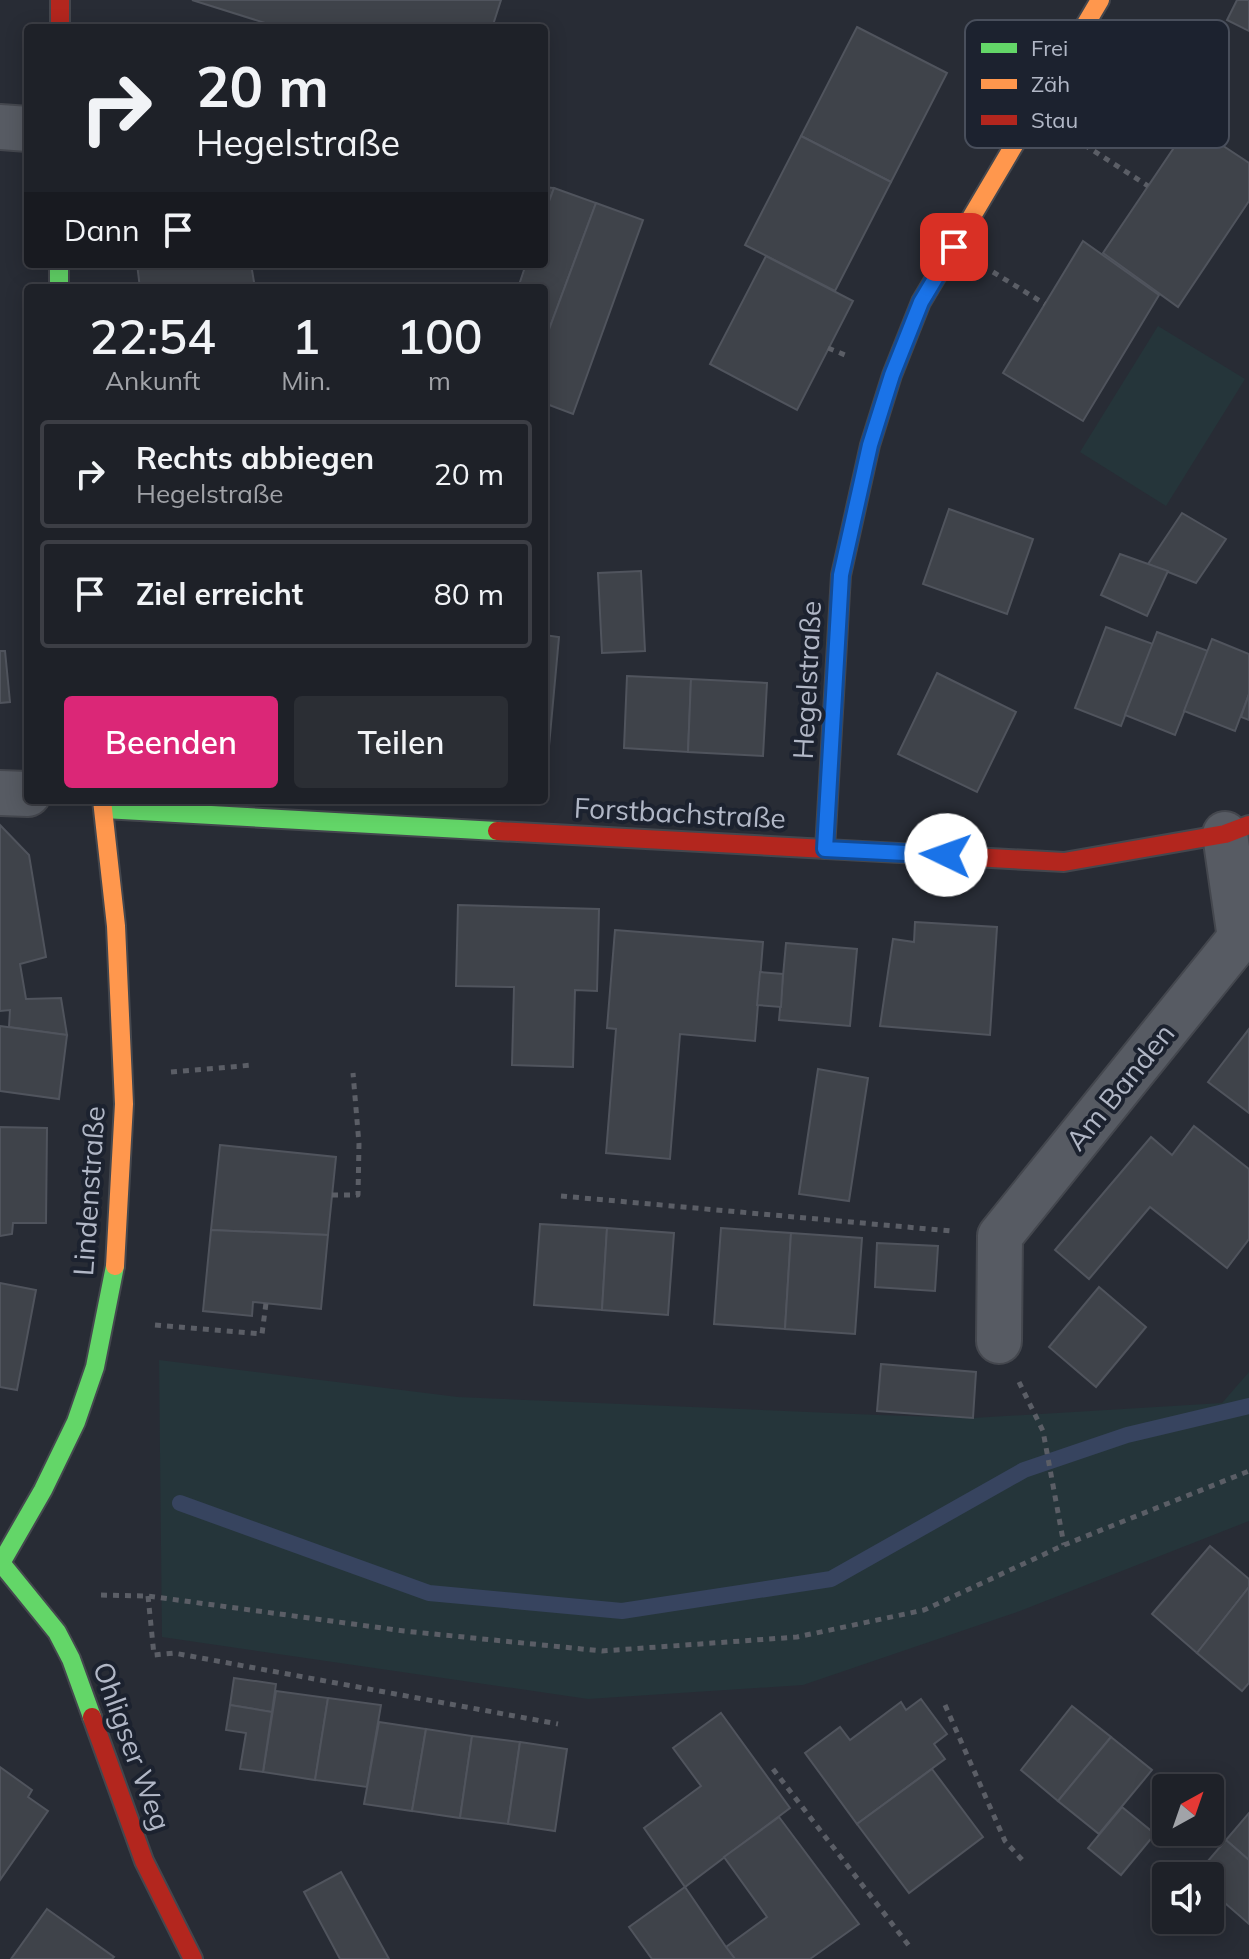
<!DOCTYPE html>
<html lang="de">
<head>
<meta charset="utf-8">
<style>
	:root { --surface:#1e2128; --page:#2b2e34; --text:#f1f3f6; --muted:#a1a3a8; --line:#3c3e45; --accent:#db2777 }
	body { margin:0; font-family:Mulish,sans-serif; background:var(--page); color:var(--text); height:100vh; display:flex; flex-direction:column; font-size:30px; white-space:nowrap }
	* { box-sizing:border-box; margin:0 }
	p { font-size:26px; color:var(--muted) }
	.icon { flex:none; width:44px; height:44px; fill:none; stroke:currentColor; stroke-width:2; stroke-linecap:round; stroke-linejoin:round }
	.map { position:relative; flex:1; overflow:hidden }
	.details { position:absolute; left:24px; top:284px; width:524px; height:520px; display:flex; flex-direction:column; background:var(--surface); border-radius:8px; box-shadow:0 4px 20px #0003,0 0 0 2px var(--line) }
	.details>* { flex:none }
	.top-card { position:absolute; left:24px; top:24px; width:524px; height:244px; border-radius:8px; box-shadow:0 4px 20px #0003,0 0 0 2px var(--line); background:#1e2128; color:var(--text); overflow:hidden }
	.needle { width:52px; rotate:40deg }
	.tools { position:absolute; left:1152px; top:1774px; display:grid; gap:16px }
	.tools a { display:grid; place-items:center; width:72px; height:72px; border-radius:8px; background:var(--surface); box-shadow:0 4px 20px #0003,0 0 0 2px var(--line); font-size:40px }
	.pin { position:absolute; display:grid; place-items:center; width:68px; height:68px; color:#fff; margin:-34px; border-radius:16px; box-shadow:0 4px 12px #0006 }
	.me { position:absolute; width:88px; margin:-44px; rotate:273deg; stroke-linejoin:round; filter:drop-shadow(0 0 6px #0008) }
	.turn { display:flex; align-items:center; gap:28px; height:168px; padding:0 40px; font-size:36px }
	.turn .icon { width:104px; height:104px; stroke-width:2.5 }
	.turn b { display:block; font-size:56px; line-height:68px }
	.then { display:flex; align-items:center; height:76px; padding:0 40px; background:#0003; gap:16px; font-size:30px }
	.eta { display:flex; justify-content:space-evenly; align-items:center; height:136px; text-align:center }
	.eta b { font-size:48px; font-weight:600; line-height:56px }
	.cta { display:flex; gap:16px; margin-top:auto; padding:16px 40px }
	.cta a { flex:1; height:92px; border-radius:8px; background:var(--accent); color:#fff; font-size:32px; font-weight:600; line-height:92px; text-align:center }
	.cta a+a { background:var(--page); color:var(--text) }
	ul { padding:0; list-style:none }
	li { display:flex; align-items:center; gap:24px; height:108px; margin:0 16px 12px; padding:0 24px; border:4px solid var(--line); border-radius:8px }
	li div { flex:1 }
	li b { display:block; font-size:30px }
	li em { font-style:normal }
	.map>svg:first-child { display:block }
</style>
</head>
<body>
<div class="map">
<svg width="1249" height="1959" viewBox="0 0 1249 1959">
	<rect width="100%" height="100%" fill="#282c35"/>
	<!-- green -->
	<g fill="#25353a">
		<path d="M 1158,326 L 1245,379 L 1166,506 L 1080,452 Z"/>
		<path d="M 159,1360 L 458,1397 L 878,1415 L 973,1418 L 1222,1403 L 1249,1372 L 1249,1521 L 1020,1611 L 803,1685 L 588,1699 L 162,1637 Z"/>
	</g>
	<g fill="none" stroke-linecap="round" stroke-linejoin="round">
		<!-- stream -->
		<path stroke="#37445f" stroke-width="16" d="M 180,1503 L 429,1593 L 622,1611 L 831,1579 L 1024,1470 L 1127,1435 L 1249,1406"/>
	</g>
	<!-- building -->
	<g fill="#3f434a" stroke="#50545d" stroke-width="2">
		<path d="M 192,0 L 501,0 L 492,28 L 281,28 Z"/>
		<path d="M 1237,0 L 1249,0 L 1249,31 L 1227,20 Z"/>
		<path d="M 857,27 L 947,73 L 891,182 L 801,136 Z"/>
		<path d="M 1190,124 L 1249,163 L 1249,201 L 1178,307 L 1103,253 Z"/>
		<path d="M 801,136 L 891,182 L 835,291 L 745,245 Z"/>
		<path d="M 544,187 L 554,188 L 544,215 Z"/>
		<path d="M 554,188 L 596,203 L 544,343 L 544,288 L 518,288 L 526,264 L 544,264 L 544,215 Z"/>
		<path d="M 596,203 L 643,220 L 573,414 L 544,403 L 544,343 Z"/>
		<path d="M 1083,241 L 1159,295 L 1083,421 L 1003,373 Z"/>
		<path d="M 766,256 L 853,301 L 797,410 L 710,364 Z"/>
		<path d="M 137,264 L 251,264 L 255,288 L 140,288 Z"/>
		<path d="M 949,509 L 1033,539 L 1007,614 L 923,584 Z"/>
		<path d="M 1182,513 L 1226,539 L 1196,583 L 1148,564 Z"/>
		<path d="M 1120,554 L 1168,571 L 1147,616 L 1101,595 Z"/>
		<path d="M 641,571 L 645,651 L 602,653 L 598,573 Z"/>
		<path d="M 1106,627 L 1153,644 L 1121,726 L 1075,708 Z"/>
		<path d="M 1157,632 L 1208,651 L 1175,735 L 1125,715 Z"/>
		<path d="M 544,635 L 559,637 L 549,746 L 544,746 Z"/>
		<path d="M 1212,639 L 1249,654 L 1249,694 L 1235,731 L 1184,711 Z"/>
		<path d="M 0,651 L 5,651 L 10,702 L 0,703 Z"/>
		<path d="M 937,673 L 1016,712 L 977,792 L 898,754 Z"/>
		<path d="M 627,676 L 691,679 L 688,752 L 624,748 Z"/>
		<path d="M 691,679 L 767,683 L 763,756 L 688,752 Z"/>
		<path d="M 1249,694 L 1249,720 L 1241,717 Z"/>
		<path d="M 0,825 L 29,855 L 46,957 L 20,964 L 26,999 L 61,998 L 67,1035 L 9,1027 L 10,1010 L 0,1011 Z"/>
		<path d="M 458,905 L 599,909 L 597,991 L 575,990 L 573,1067 L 512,1065 L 514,987 L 456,986 Z"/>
		<path d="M 915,922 L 997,927 L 990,1035 L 880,1026 L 893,939 L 914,942 Z"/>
		<path d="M 615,930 L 763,942 L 755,1041 L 680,1034 L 670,1159 L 606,1153 L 616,1029 L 607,1028 Z"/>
		<path d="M 786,943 L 857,949 L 850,1026 L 779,1020 Z"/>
		<path d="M 760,972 L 783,974 L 781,1007 L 757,1005 Z"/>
		<path d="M 0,1026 L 67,1035 L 59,1099 L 0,1091 Z"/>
		<path d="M 1249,1029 L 1249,1113 L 1208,1082 Z"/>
		<path d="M 818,1069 L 868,1078 L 849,1201 L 799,1194 Z"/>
		<path d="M 1194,1126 L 1249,1169 L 1249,1239 L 1227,1268 L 1150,1207 L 1089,1279 L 1055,1250 L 1151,1137 L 1172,1155 Z"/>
		<path d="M 0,1127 L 47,1128 L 46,1223 L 13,1223 L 12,1234 L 0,1236 Z"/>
		<path d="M 220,1145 L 336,1157 L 328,1235 L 211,1230 Z"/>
		<path d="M 540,1224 L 607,1228 L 602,1310 L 534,1305 Z"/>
		<path d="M 607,1228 L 674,1233 L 668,1315 L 602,1310 Z"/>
		<path d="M 721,1228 L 791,1233 L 785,1329 L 714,1324 Z"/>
		<path d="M 211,1230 L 328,1235 L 321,1309 L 253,1302 L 252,1316 L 203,1311 Z"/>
		<path d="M 791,1233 L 862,1238 L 855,1334 L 785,1329 Z"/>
		<path d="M 877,1243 L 938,1246 L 935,1291 L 875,1287 Z"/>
		<path d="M 0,1283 L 36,1290 L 17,1390 L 0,1387 Z"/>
		<path d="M 1099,1287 L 1146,1327 L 1096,1387 L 1049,1347 Z"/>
		<path d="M 881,1364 L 976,1372 L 973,1418 L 877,1411 Z"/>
		<path d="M 1210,1546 L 1249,1579 L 1249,1587 L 1197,1653 L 1152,1614 Z"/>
		<path d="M 1249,1587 L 1249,1683 L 1242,1691 L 1197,1653 Z"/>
		<path d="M 234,1678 L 276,1684 L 272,1712 L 230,1705 Z"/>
		<path d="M 276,1691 L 328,1698 L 315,1780 L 263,1772 Z"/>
		<path d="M 328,1698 L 381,1705 L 367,1787 L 315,1780 Z"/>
		<path d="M 921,1699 L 947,1734 L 934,1744 L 945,1759 L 857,1824 L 805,1753 L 840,1727 L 850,1740 L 901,1702 L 906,1710 Z"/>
		<path d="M 230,1705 L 272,1712 L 263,1772 L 240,1769 L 246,1733 L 226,1730 Z"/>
		<path d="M 1072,1706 L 1111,1737 L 1058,1801 L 1021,1770 Z"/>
		<path d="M 721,1713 L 790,1808 L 685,1887 L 644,1828 L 701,1786 L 673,1748 Z"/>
		<path d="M 379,1722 L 426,1729 L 412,1811 L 364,1804 Z"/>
		<path d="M 426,1729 L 472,1736 L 460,1818 L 412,1811 Z"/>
		<path d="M 472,1736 L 520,1742 L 508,1824 L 460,1818 Z"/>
		<path d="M 1111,1737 L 1152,1770 L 1099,1834 L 1058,1801 Z"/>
		<path d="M 520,1742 L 567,1749 L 555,1831 L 508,1824 Z"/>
		<path d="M 0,1767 L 32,1790 L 28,1797 L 48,1811 L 0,1880 Z"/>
		<path d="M 932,1769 L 983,1837 L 909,1893 L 857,1824 Z"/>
		<path d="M 1122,1807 L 1155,1834 L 1121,1875 L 1088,1848 Z"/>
		<path d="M 1249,1813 L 1249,1860 L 1226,1840 Z"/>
		<path d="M 779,1817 L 859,1924 L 810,1959 L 735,1959 L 726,1947 L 767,1917 L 724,1857 Z"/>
		<path d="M 1226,1840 L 1249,1860 L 1249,1924 L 1210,1890 L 1210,1876 L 1195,1876 Z"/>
		<path d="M 341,1872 L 389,1959 L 340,1959 L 304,1892 Z"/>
		<path d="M 685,1887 L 726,1947 L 735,1959 L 652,1959 L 629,1927 Z"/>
		<path d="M 47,1909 L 114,1957 L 112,1959 L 11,1959 Z"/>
	</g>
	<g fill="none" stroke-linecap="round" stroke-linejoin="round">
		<!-- street casing -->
		<g stroke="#44474e" stroke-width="48">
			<g id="street">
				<path d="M 0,127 L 28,129"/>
				<path d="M 0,793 L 28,794"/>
				<path d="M 999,1341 L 1000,1236 L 1240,938 L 1225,834"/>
			</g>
		</g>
		<!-- fast casing -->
		<g stroke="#44474e" stroke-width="22">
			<g id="fast">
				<path d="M 59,264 L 59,288"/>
				<path d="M 104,809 L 497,831"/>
				<path d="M 92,1717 L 71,1659 L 57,1632 L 1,1563 L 43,1490 L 76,1422 L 95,1367 L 115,1266"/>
			</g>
		</g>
		<!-- slow casing -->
		<g stroke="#44474e" stroke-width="22">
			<g id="slow">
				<path d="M 949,255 L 1100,0"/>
				<path d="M 102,800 L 116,926 L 124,1104 L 115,1266"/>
			</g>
		</g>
		<!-- jam casing -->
		<g stroke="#44474e" stroke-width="22">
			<g id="jam">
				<path d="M 60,0 L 60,28"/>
				<path d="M 497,831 L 1064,862 L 1225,834 L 1249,825"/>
				<path d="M 825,849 L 841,575 L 870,445 L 892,375 L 921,302 L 949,255"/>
				<path d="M 92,1717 L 144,1861 L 193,1959"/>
			</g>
		</g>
		<!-- path -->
		<g stroke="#5b5e66" stroke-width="5" stroke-dasharray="6 6" stroke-linecap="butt">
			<path d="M 1074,138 L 1148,186"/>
			<path d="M 993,272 L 1045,304"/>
			<path d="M 828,348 L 850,357"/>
			<path d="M 171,1072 L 253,1065"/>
			<path d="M 332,1195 L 358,1195 L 359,1144 L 353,1073"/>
			<path d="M 561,1196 L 951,1231"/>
			<path d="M 155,1325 L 262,1334 L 266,1303"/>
			<path d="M 1019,1382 L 1043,1431 L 1064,1545"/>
			<path d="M 101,1595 L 148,1596 L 404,1631 L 602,1651 L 797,1637 L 924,1610 L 1064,1545 L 1249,1471"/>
			<path d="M 148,1596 L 154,1655 L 174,1653 L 558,1724"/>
			<path d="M 945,1705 L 1005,1841 L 1024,1862"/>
			<path d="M 773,1769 L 910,1947"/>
		</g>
		<!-- street -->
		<use href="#street" stroke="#575b63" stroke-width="44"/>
		<!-- fast -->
		<use href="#fast" stroke="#63d668" stroke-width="18"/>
		<!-- slow -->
		<use href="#slow" stroke="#ff974d" stroke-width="18"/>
		<!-- jam -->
		<use href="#jam" stroke="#b3261e" stroke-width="18"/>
	</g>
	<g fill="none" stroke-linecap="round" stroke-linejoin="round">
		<!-- route casing -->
		<g stroke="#114b97" stroke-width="20">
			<path id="route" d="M 946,855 L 825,849 L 841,575 L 870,445 L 892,375 L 921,302 L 954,247"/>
		</g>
		<!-- route -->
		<use href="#route" stroke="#1a73e8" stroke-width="14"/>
	</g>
	<g text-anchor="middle" stroke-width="8" stroke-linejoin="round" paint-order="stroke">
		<!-- street labels -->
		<g font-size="28" fill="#b1b7c6" stroke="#1c222f">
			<text transform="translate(807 680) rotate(-87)" y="10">Hegelstraße</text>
			<text transform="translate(680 813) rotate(3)" y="10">Forstbachstraße</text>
			<text transform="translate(1120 1087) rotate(-51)" y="10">Am Banden</text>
			<text transform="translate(89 1191) rotate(-86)" y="10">Lindenstraße</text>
			<text transform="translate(132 1746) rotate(70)" y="10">Ohligser Weg</text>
		</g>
	</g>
	<!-- legend -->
	<rect x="965" y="20" width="264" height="128" rx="12" fill="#1c222f" stroke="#494f5c" stroke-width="2"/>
	<rect x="981" y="43" width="36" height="10" fill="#63d668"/>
	<rect x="981" y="79" width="36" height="10" fill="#ff974d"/>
	<rect x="981" y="115" width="36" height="10" fill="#b3261e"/>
	<g font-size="22" fill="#b1b7c6">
		<text x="1031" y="56">Frei</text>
		<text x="1031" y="92">Zäh</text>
		<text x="1031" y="128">Stau</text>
	</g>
</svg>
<div class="tools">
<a><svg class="needle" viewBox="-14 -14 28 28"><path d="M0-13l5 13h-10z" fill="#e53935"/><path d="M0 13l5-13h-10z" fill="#a1a3a8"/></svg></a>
<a><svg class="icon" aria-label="sound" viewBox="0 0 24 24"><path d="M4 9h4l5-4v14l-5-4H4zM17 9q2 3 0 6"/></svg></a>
</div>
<div class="pin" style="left:954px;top:247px;background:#d93025"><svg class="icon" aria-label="arrive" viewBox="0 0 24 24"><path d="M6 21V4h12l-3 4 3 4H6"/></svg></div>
<svg class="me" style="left:946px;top:855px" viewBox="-20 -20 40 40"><circle r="19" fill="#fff"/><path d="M0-13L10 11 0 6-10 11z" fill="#1a73e8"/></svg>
<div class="top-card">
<div class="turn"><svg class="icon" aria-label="right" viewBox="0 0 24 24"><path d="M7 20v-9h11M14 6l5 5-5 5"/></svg><div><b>20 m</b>Hegelstraße</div></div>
<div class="then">Dann<svg class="icon" aria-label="arrive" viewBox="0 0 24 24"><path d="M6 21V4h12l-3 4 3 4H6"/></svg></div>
</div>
<section class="details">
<div class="eta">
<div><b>22:54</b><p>Ankunft</p></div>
<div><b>1</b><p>Min.</p></div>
<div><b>100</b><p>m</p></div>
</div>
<ul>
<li><svg class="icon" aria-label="right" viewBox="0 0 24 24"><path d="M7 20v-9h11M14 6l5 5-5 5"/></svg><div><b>Rechts abbiegen</b><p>Hegelstraße</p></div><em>20 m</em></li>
<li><svg class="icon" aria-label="arrive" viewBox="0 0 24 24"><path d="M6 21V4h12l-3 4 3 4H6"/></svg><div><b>Ziel erreicht</b></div><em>80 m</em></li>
</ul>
<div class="cta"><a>Beenden</a><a>Teilen</a></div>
</section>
</div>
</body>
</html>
